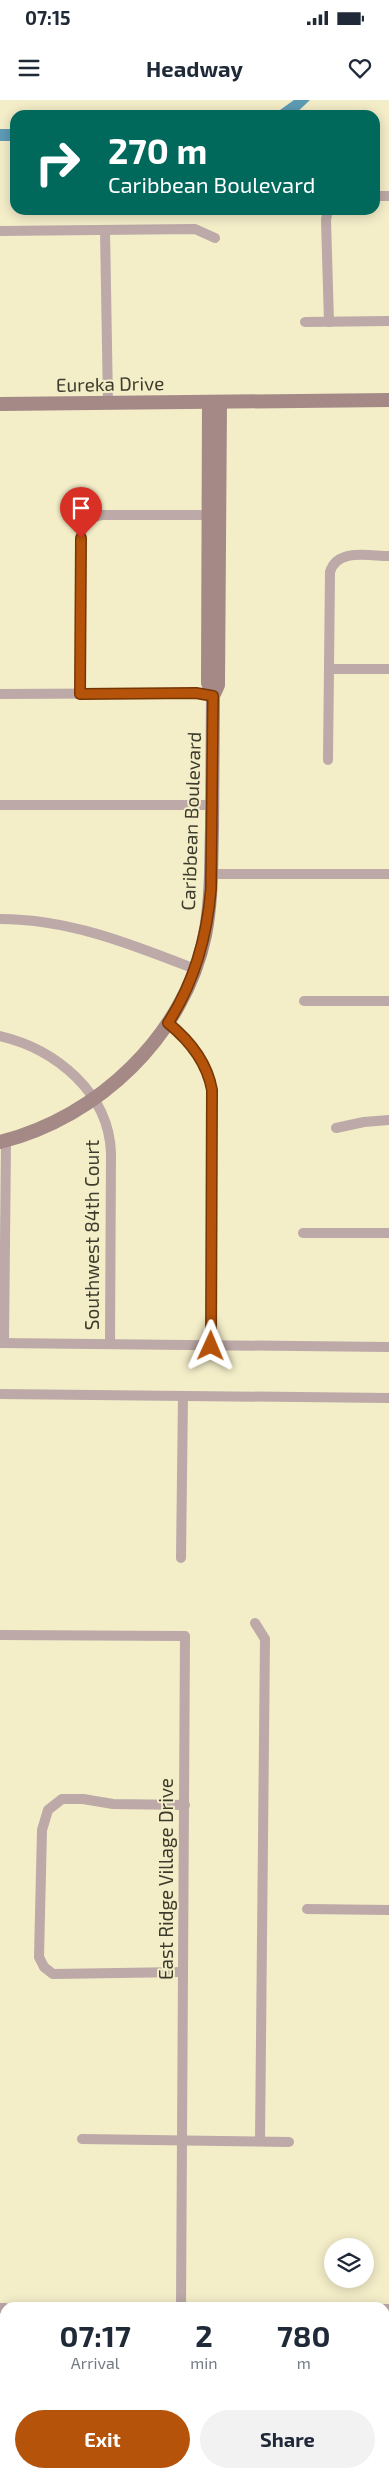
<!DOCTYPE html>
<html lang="en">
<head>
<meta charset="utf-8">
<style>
	:root { --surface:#fff; --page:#f2f2f3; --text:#1f2937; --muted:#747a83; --accent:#b45309 }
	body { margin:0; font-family:"Exo 2",sans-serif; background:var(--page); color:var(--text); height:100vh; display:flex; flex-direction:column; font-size:19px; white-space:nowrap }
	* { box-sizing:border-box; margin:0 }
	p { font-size:16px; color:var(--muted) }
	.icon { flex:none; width:28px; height:28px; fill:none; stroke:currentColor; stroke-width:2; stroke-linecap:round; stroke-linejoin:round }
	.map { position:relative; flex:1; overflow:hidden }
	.details { position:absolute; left:0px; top:2202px; width:390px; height:176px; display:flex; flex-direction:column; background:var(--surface); border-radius:15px 15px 0 0; box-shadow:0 2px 12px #0003 }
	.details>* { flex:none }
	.top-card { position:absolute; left:10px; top:10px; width:370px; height:105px; border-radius:15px; box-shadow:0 2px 12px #0003; background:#00695c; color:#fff; overflow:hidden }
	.tools { position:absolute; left:324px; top:2138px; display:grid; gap:10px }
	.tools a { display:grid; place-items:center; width:50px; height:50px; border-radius:50%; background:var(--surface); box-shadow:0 2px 12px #0003; font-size:25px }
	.pin { position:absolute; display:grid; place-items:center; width:42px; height:42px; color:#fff; margin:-51px -21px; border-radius:50% 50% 50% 0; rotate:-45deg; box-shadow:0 0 5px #0007 }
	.pin .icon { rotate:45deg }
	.me { position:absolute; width:55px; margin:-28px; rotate:1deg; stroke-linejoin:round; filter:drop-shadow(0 0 4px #0008) }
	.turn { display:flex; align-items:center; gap:18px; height:105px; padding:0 15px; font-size:22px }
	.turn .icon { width:65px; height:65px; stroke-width:2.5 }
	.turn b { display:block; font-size:35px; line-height:42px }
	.eta { display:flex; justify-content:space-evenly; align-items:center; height:85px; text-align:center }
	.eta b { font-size:30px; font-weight:700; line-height:35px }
	.primary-button { display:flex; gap:10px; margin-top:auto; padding:10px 15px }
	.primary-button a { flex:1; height:58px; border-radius:30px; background:var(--accent); color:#fff; font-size:20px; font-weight:700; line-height:58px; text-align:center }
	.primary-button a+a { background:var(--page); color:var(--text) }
	.status { display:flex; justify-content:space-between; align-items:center; height:35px; padding:0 25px; background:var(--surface); direction:ltr }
	.status svg { height:14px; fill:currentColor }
	header { display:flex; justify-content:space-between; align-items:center; height:65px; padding:0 15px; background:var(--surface); font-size:22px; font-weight:700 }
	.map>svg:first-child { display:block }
</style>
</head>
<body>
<div class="status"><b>07:15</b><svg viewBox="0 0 49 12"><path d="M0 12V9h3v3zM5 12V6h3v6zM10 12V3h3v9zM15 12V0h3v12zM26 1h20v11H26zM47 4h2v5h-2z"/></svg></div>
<header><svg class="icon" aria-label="menu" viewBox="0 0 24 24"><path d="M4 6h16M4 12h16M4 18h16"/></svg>Headway<svg class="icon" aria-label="heart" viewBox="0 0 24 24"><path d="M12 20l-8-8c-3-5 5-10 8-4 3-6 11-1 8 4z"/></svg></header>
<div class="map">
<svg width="389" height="2378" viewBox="0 0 389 2378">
	<rect width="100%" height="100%" fill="#f3edc8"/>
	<!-- water -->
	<g fill="#5d9bb5">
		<path d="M 294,0 L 310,0 L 294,15 L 273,15 Z"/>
		<rect x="0" y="29" width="15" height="12"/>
	</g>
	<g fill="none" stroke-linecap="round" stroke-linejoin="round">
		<!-- street -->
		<g stroke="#bca9a8" stroke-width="10">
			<path d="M 375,96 L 389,96"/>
			<path d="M 328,110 L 326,120 L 329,222"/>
			<path d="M 105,130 L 108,303"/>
			<path d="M 0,131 L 195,129 L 215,138"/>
			<path d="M 305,222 L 389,221"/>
			<path d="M 329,569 L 389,569"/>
			<path d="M 0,594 L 196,593 L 213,596"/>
			<path d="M 80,594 L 81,434 C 84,422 91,416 103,415 L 216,415"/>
			<path d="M 328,660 L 330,472 C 337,448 369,456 389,456"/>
			<path d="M 0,705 L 212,705"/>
			<path d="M 211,774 L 389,774"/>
			<path d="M 0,819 C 69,819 131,844 195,869"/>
			<path d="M 304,901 L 389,901"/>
			<path d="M 168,923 C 189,940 207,962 212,990 L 211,1245"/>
			<path d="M 0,936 C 56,949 109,993 111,1053 L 110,1244"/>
			<path d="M 336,1028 L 364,1022 L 389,1020"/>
			<path d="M 303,1133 L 389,1133"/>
			<path d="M 0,1243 L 389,1247"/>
			<path d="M 4,1243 L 6,1041"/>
			<path d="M 0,1294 L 389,1298"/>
			<path d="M 181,1458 L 183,1296"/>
			<path d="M 255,1523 L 265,1539 L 260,2041"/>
			<path d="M 0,1535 L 185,1536 L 181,2208"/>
			<path d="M 307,1809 L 389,1810"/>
			<path d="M 183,1872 L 53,1874 L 44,1867 L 39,1857 L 42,1730 L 48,1710 L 62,1699 L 83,1699 L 113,1704 L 185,1705"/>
			<path d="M 82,2039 L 289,2042"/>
			<path d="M 0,2208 L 5,2208"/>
			<path d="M 385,2209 L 389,2209"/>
			<path d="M 205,2378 L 205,2374"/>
		</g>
		<!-- secondary -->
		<g stroke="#a48987" stroke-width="14">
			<path d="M 0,304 L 389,300"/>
			<path d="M 213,596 L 218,585 L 220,302"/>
			<path d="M 0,1042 C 99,1017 184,936 205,835 C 212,799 211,764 212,729 C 212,685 213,640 213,596 L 208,583 L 209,302"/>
			<path d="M 385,2369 L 389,2364"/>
		</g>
	</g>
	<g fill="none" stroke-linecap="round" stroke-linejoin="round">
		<!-- route casing -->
		<g stroke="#753606" stroke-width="12">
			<path id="route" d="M 81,438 L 80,594 L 196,593 L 213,596 L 211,789 C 207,836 194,883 168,923 C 189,940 207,962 212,990 L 211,1246"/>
		</g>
		<!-- route -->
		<use href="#route" stroke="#b45309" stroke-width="9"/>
	</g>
	<g text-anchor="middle" stroke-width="4" stroke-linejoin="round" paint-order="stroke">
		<!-- street labels -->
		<g font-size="19" fill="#3d3b2c" stroke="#f3edc8">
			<text transform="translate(110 284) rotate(-1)" y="7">Eureka Drive</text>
			<text transform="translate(191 721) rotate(-88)" y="7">Caribbean Boulevard</text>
			<text transform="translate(92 1135) rotate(-90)" y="7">Southwest 84th Court</text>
			<text transform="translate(166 1779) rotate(-90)" y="7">East Ridge Village Drive</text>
		</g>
	</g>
</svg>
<div class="tools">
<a><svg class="icon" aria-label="layers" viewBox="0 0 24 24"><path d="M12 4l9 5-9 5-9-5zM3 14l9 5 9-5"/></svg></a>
</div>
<div class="pin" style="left:81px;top:438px;background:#d93025"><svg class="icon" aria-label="arrive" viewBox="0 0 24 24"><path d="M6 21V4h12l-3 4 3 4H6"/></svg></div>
<svg class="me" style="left:211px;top:1246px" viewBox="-20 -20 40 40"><path d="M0-17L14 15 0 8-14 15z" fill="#b45309" stroke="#fff" stroke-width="4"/></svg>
<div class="top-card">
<div class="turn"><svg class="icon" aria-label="right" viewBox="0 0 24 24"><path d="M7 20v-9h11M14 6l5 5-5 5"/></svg><div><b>270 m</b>Caribbean Boulevard</div></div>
</div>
<section class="details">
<div class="eta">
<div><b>07:17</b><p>Arrival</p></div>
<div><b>2</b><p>min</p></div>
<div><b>780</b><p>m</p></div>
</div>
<div class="primary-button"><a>Exit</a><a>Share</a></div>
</section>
</div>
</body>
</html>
